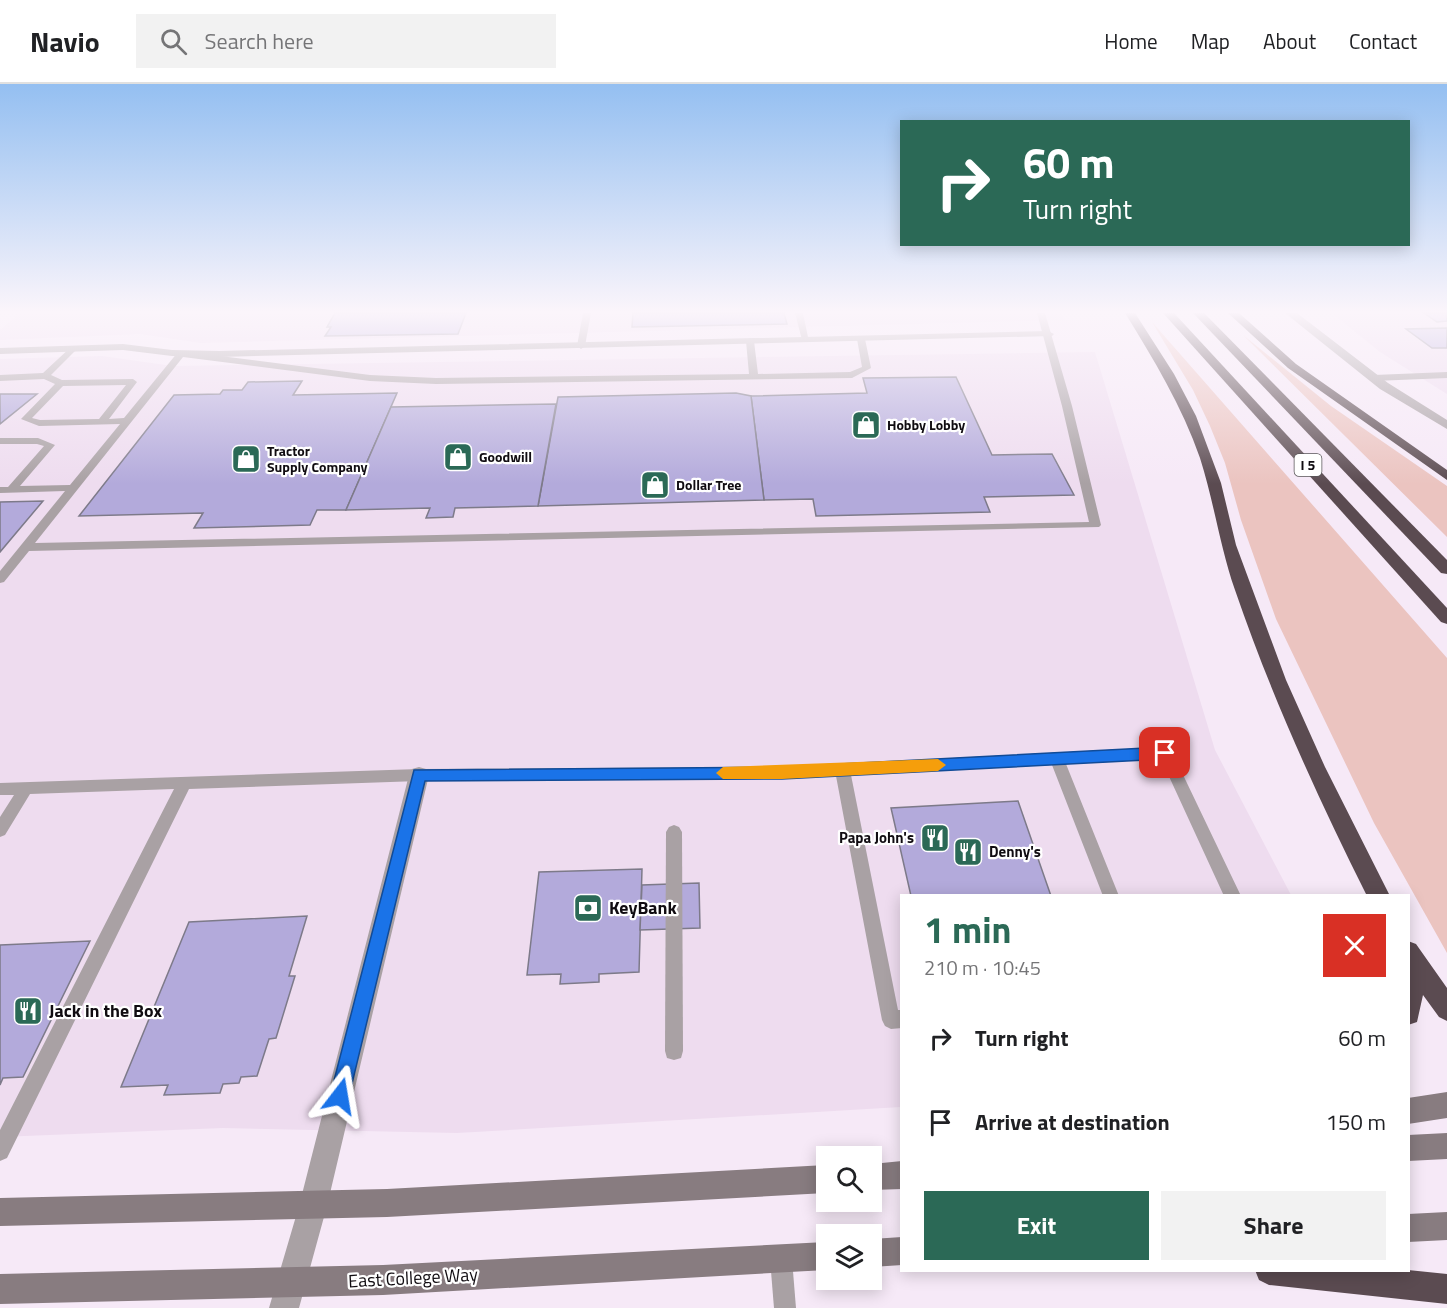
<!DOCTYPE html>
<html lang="en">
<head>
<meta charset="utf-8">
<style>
	:root { --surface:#fff; --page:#f2f2f2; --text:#202124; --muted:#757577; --line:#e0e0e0; --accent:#2b6956 }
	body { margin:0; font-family:"Titillium Web",sans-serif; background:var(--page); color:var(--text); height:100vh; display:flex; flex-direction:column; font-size:22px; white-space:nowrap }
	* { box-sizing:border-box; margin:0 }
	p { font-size:20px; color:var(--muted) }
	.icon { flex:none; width:33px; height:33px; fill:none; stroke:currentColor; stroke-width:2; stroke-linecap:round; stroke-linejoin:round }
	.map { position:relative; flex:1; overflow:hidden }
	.panel { position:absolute; left:900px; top:810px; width:510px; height:378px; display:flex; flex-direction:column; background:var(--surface); border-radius:0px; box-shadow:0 3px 15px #0003 }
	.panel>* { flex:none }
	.guide { position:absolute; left:900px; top:36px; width:510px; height:126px; border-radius:0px; box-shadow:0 3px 15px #0003; background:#2b6956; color:#fff; overflow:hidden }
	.buttons { position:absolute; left:816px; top:1062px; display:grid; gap:12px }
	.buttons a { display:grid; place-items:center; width:66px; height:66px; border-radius:0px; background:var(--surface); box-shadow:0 3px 15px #0003; font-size:30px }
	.pin { position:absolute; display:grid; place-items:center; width:51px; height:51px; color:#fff; margin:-26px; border-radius:12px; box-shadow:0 3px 9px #0006 }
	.me { position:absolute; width:66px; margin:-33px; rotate:14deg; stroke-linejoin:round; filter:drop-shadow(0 0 4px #0008) }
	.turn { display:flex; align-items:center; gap:21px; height:126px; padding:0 24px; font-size:27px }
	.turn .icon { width:78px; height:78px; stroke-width:2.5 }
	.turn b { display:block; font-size:42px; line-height:51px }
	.round { display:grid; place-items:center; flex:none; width:63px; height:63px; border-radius:0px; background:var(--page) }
	.summary { display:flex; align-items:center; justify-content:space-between; height:102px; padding:0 24px }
	h1 { font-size:36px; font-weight:700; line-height:45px; color:var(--accent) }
	.action { display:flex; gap:12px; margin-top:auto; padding:12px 24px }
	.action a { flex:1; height:69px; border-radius:0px; background:var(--accent); color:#fff; font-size:24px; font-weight:700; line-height:69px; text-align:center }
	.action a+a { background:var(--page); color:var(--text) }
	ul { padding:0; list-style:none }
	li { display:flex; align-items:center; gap:18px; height:84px; padding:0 24px }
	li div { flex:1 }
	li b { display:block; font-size:22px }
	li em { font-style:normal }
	header { display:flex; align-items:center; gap:36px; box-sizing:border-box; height:84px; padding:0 30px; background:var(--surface); border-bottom:2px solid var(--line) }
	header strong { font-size:28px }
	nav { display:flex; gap:33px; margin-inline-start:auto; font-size:21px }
	.search { width:420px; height:54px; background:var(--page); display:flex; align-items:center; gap:15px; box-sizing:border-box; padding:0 21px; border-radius:0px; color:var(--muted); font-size:22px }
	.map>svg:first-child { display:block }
</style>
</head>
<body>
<header>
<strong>Navio</strong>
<div class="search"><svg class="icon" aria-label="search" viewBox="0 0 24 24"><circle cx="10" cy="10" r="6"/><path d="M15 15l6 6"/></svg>Search here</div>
<nav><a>Home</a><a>Map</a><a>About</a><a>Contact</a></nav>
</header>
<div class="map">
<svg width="1447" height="1224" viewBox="0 0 1447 1224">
	<rect width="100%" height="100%" fill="#f6e9f7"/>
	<!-- built -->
	<g fill="#eedcef">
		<path d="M 20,229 L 1061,229 L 1064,236 L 201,259 L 140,250 L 0,256 L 0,246 Z"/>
		<path d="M 1332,229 L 1447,229 L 1447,310 L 1380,268 Z"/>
		<path d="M 1095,268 L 1215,666 L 1291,811 L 902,812 L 901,1023 L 457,1049 L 223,1044 L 0,1053 L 0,275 L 102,272 L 173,282 Z"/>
	</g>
	<!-- green -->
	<g fill="#ebc4c0">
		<path d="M 1152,238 L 1447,574 L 1447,869 L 1374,739 L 1276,535 L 1241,436 L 1225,379 L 1210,342 L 1193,306 Z"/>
		<path d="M 1243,251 L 1331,322 L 1447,402 L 1447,453 Z"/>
	</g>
	<!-- building -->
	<g fill="#b3aadb" stroke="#7d7a89" stroke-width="1.5">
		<path d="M 335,229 L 466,229 L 458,250 L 325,252 L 331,243 L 327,243 Z"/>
		<path d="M 633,229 L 784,229 L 787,240 L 632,243 Z"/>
		<path d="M 1424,229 L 1447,229 L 1447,237 L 1437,238 Z"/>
		<path d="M 1447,244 L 1447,264 L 1432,264 L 1406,245 Z"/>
		<path d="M 956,293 L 992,371 L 1052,370 L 1074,411 L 984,413 L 990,428 L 816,432 L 813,415 L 764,416 L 751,312 L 867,309 L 863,294 Z"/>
		<path d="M 302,297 L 293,311 L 397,309 L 346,426 L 317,426 L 310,441 L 194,444 L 203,429 L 79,432 L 174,311 L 220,310 L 223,306 L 242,306 L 248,298 Z"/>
		<path d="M 736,309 L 751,312 L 764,416 L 538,422 L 558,313 Z"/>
		<path d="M 0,310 L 37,310 L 0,340 Z"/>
		<path d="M 556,320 L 538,422 L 455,424 L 453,433 L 426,434 L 430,424 L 346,426 L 391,323 Z"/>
		<path d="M 43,417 L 0,468 L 0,418 Z"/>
		<path d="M 1018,717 L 1051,812 L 911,812 L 891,724 Z"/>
		<path d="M 642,785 L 639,888 L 599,890 L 599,898 L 560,900 L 561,890 L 527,891 L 539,788 Z"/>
		<path d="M 699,799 L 700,844 L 640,846 L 642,801 Z"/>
		<path d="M 307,832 L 289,892 L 295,892 L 276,954 L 269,955 L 257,992 L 241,993 L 239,999 L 223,1000 L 220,1009 L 164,1011 L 168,1001 L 121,1003 L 189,838 Z"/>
		<path d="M 90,857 L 23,993 L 3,994 L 0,1001 L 0,861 Z"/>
	</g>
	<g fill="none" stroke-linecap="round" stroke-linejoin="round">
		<!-- service -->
		<g fill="#a9a1a4" fill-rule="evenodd">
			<path d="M 583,229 L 591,229 L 585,262 L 581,265 L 577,262 Z"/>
			<path d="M 795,229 L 803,229 L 809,258 L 802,256 Z"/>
			<path d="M 1037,229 L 1045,229 L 1072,322 L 1101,441 L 1099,443 L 29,467 L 4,498 L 0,499 L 0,487 L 65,407 L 0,409 L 0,403 L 8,403 L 44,362 L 37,360 L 0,360 L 0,354 L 38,354 L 55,361 L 20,402 L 70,401 L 120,340 L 39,342 L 21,335 L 55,300 L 44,295 L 0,297 L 0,291 L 43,289 L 72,262 L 75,263 L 75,267 L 51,291 L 62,296 L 133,295 L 137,298 L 109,335 L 124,334 L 178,268 L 181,267 L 370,291 L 436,294 L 749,290 L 746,257 L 750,254 L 754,257 L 758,290 L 850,288 L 862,283 L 857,255 L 861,252 L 865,255 L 871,284 L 852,294 L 436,300 L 370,297 L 183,273 L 35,459 L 1089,438 L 1062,322 ZM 126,301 L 99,335 L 40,336 L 32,334 L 63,302 Z"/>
			<path d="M 1447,288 L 1447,294 L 1374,297 L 1370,294 L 1374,291 Z"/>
			<path d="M 1182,662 L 1187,664 L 1189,668 L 1187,672 L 1175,674 L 1241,812 L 1224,812 L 1161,675 L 1066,680 L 1119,812 L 1103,812 L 1052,681 L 851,691 L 898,926 L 902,926 L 902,944 L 891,945 L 885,942 L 882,936 L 836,692 L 782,695 L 419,697 L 189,705 L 7,1074 L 0,1077 L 0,1046 L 174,705 L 30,710 L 5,751 L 0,753 L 0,733 L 14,711 L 0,711 L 0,699 L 419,685 L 782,683 Z"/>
			<path d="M 674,741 L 679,743 L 682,748 L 683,967 L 681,974 L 674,976 L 667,974 L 665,967 L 666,748 L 669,743 Z"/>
			<path d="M 781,1164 L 789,1167 L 792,1175 L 796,1224 L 774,1224 L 770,1175 L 773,1167 Z"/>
		</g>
		<!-- minor -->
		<g fill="#a9a1a4" fill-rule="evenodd">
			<path d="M 1048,247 L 1054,250 L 1052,252 L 219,273 L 172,272 L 123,266 L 0,270 L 0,264 L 123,260 L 172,266 L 219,267 Z"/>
			<path d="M 419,683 L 426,685 L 429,691 L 327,1122 L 299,1224 L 269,1224 L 299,1122 L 409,691 L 412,685 Z"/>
		</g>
		<!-- tertiary -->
		<path fill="#a9a1a4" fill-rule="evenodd" d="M 1285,229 L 1297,229 L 1388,299 L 1447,336 L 1447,345 L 1380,305 Z"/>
		<!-- secondary -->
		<g fill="#887c80" fill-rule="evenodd">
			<path d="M 1447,1008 L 1447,1034 L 1408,1040 L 1408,1014 Z"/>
			<path d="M 1447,1049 L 1447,1075 L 1408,1077 L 1408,1051 Z"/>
			<path d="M 902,1077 L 902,1105 L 872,1106 L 872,1080 Z"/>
			<path d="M 826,1081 L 826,1109 L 387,1133 L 0,1142 L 0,1114 L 387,1105 Z"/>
			<path d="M 1447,1128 L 1447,1156 L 1408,1158 L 1408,1130 Z"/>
			<path d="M 902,1153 L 902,1181 L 872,1183 L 872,1155 Z"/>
			<path d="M 826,1158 L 826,1186 L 383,1211 L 0,1220 L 0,1190 L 383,1181 Z"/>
		</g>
		<!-- motorway -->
		<g fill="#5b4b51" fill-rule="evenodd">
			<path d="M 1125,229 L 1135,229 L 1174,290 L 1196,332 L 1221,399 L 1236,461 L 1286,596 L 1325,683 L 1390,812 L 1367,812 C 1317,712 1271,611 1235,506 C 1220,463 1214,418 1200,374 C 1182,322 1154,276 1125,229 Z"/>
			<path d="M 1163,229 L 1174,229 L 1447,524 L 1447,540 L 1441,538 Z"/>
			<path d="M 1193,229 L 1204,229 L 1447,476 L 1447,490 L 1441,489 Z"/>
			<path d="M 1228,229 L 1239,229 L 1296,280 L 1447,386 L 1447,396 L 1288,284 Z"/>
			<path d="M 1408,857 L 1416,860 L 1447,904 L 1447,937 L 1439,933 L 1423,911 L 1417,938 L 1408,941 Z"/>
			<path d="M 1255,1186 L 1408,1186 L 1447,1190 L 1447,1220 L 1269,1201 L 1259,1196 Z"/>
		</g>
	</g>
	<!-- sky -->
	<linearGradient id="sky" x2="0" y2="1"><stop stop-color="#94bff1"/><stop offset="0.57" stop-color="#fbf5fb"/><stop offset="1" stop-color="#fbf5fb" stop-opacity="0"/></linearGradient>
	<rect width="1447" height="400" fill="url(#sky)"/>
	<!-- route -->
	<path fill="#1a73e8" stroke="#114b97" stroke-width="1.5" d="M 1165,663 L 1172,669 L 1165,675 L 782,695 L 425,697 L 349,1012 L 346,1019 L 340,1022 L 333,1019 L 330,1012 L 414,686 L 782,683 Z"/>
	<!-- slow -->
	<path fill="#f59e0b" d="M 938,675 L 946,681 L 938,687 L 782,695 L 723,695 L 716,689 L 723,683 Z"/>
	<!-- icons -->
	<defs>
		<g id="shop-square" transform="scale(1.5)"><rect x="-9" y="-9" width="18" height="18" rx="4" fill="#2b6956" stroke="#fff"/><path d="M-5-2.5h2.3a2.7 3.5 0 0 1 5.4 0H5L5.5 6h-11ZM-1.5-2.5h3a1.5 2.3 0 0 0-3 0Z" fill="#fff"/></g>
		<g id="restaurant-square" transform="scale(1.5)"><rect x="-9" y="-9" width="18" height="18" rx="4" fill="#2b6956" stroke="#fff"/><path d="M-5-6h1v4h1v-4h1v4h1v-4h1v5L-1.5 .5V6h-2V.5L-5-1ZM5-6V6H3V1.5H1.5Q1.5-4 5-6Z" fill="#fff"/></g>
		<g id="bank-square" transform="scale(1.5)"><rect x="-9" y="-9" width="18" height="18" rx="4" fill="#2b6956" stroke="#fff"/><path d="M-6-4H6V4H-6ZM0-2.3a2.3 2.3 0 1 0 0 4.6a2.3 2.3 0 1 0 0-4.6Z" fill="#fff"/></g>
	</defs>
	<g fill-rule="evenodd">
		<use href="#shop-square" x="866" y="341"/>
		<use href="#shop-square" x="458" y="373"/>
		<use href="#shop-square" x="246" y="375"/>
		<use href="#shop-square" x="655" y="401"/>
		<use href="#restaurant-square" x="935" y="754"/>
		<use href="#restaurant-square" x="968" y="768"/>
		<use href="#bank-square" x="588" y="824"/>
		<use href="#restaurant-square" x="28" y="927"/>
	</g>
	<g text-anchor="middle" stroke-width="4.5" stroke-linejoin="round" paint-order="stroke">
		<!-- far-poi labels -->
		<g font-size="14" font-weight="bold" fill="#100c11" stroke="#fff" text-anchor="start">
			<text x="887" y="346">Hobby Lobby</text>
			<text x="267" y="372">Tractor<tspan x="267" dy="16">Supply Company</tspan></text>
			<text x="479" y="378">Goodwill</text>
			<text x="676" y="406">Dollar Tree</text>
		</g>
		<!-- shield labels -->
		<rect fill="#fff" stroke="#585558" stroke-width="1.5" x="1294.5" y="370" width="27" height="22" rx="4.5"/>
		<g font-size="14" font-weight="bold" fill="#100c11">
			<text x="1308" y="386">I 5</text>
		</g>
		<!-- poi labels -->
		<g font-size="15" font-weight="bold" fill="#100c11" stroke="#fff" text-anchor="end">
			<text x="914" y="759">Papa John's</text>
			<text x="989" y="773" text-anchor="start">Denny's</text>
		</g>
		<!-- near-poi labels -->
		<g font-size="18" font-weight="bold" fill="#100c11" stroke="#fff" text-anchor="start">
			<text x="609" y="830">KeyBank</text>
			<text x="49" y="933">Jack in the Box</text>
		</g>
		<!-- near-street labels -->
		<g font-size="18" fill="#100c11" stroke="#fff">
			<text transform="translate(413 1194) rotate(-3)" y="6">East College Way</text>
		</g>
	</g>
</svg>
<div class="buttons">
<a><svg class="icon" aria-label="search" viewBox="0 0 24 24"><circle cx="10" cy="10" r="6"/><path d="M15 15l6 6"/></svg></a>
<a><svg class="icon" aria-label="layers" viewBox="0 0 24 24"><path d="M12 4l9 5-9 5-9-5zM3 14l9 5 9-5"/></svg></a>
</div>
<div class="pin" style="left:1165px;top:669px;background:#d93025"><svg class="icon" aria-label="arrive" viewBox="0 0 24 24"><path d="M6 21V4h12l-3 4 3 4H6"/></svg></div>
<svg class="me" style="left:340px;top:1012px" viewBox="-20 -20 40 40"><path d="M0-17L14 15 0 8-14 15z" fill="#1a73e8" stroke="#fff" stroke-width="4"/></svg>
<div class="guide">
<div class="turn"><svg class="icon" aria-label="right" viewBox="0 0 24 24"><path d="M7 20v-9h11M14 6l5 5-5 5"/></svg><div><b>60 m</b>Turn right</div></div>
</div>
<section class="panel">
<div class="summary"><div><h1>1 min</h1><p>210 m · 10:45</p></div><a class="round" style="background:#d93025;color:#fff"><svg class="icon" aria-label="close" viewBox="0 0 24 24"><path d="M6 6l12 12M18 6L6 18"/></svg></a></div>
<ul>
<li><svg class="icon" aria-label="right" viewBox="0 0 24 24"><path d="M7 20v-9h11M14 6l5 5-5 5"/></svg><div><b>Turn right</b></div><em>60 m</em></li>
<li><svg class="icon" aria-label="arrive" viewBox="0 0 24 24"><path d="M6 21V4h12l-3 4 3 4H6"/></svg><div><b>Arrive at destination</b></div><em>150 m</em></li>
</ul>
<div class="action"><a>Exit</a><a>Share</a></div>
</section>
</div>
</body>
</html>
